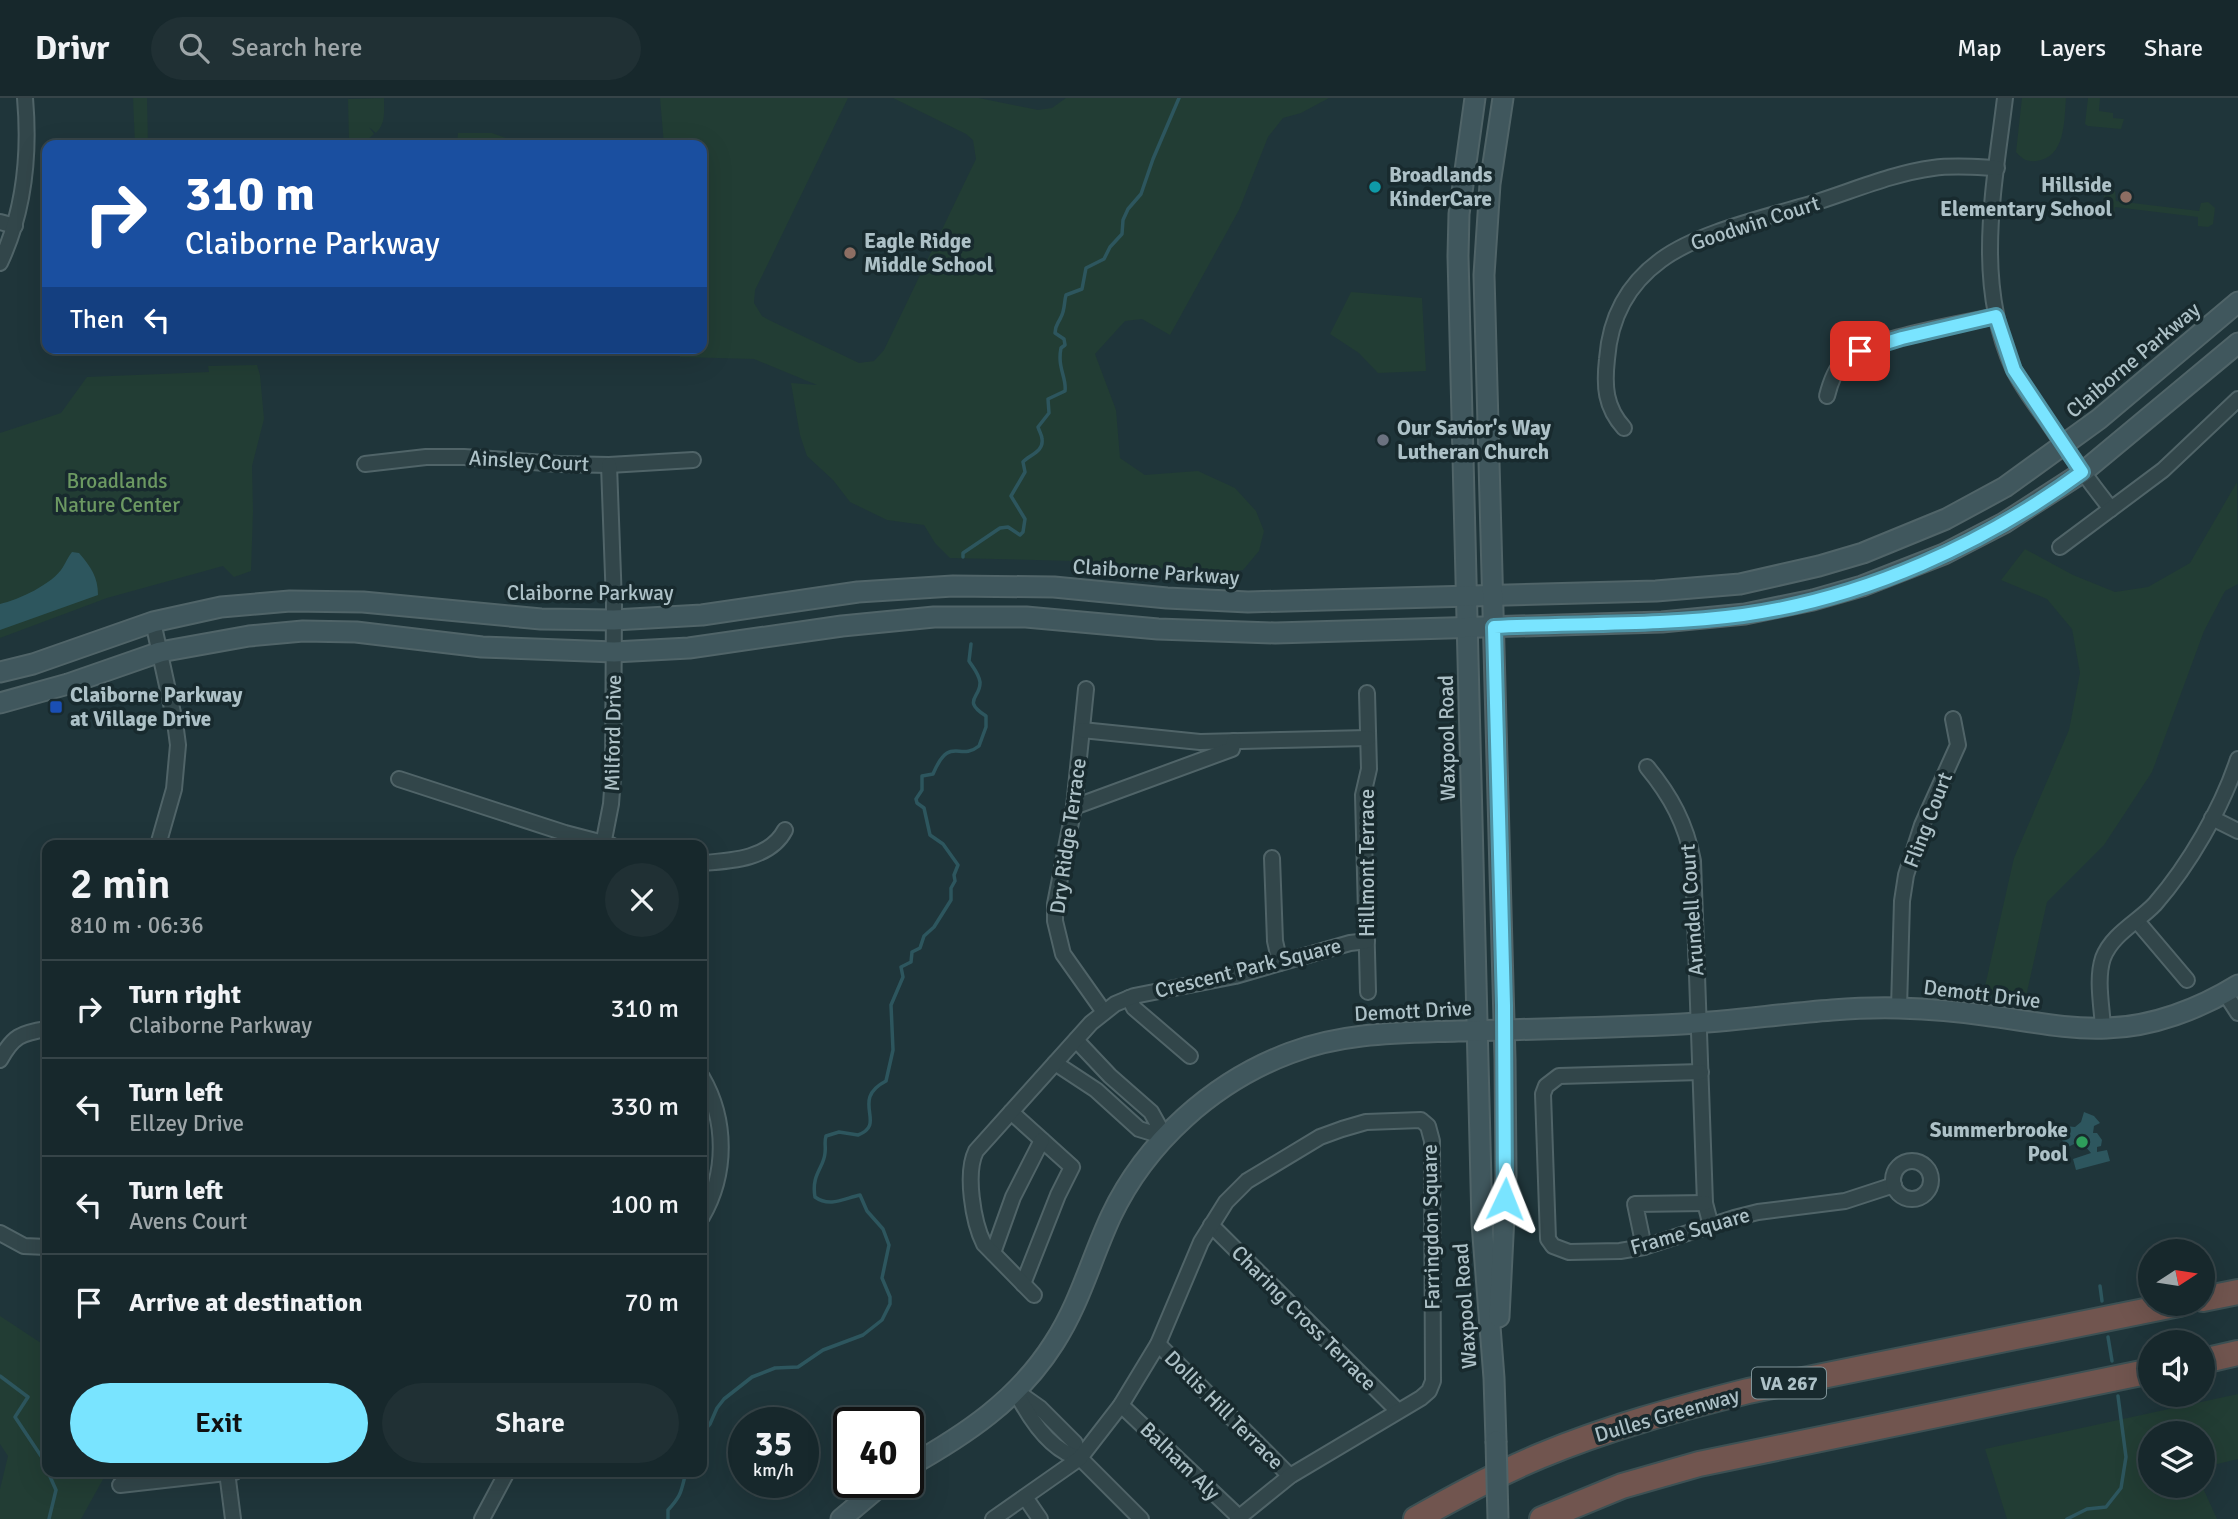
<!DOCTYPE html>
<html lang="en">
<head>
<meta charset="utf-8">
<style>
	:root { --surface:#17282c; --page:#203034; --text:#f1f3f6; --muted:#9ea6a9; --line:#364448; --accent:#79e4ff }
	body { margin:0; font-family:Signika,sans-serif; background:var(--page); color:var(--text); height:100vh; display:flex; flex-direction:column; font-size:26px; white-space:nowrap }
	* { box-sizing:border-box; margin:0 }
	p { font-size:23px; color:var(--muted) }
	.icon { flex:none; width:38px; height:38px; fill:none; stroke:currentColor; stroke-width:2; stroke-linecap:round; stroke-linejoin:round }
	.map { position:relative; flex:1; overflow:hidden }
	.drawer { position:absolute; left:42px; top:742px; width:665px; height:637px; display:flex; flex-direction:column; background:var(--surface); border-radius:14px; box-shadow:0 7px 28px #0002,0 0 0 2px var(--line) }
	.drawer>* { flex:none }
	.guide { position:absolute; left:42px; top:42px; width:665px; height:214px; border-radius:14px; box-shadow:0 7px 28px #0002,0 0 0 2px var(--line); background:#1a4fa0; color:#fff; overflow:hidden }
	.needle { width:46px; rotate:78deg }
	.controls { position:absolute; left:2138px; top:1141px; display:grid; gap:14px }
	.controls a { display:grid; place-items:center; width:77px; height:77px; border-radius:50%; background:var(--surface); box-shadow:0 7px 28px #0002,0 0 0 2px var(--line); font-size:35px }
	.speed { position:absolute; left:728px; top:1309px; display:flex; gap:14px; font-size:35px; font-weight:700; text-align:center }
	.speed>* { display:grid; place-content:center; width:91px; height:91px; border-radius:50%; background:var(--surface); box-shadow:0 7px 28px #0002,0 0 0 2px var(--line); line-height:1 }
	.speed small { font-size:18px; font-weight:400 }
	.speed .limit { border:4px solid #111; border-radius:10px; background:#fff; color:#111 }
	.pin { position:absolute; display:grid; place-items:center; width:60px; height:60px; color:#fff; margin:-30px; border-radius:14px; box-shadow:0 4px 10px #0006 }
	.me { position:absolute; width:77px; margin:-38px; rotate:2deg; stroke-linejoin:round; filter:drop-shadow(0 0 5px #0008) }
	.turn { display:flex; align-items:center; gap:24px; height:147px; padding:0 28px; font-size:32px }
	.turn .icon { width:91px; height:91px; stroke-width:2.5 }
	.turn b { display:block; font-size:49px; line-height:60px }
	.then { display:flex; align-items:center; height:66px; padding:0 28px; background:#0003; gap:14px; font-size:26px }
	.round { display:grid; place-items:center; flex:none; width:74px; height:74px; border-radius:37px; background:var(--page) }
	.headline { display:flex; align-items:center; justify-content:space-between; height:119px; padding:0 28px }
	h1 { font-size:42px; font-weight:600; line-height:52px }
	.action { display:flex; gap:14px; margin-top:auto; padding:14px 28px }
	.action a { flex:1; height:80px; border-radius:42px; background:var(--accent); color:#111; font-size:28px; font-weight:600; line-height:80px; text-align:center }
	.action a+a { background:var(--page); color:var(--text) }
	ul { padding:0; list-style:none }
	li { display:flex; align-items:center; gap:21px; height:98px; padding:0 28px; border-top:2px solid var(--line) }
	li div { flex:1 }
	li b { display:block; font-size:26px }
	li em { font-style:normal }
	header { display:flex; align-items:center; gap:42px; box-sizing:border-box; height:98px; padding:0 35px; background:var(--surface); border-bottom:2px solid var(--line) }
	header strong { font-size:33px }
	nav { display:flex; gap:38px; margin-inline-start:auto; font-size:24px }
	.search { width:490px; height:63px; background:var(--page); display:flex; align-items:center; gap:18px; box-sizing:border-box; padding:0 24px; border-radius:38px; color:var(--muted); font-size:26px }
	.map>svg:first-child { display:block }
</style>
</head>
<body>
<header>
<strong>Drivr</strong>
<div class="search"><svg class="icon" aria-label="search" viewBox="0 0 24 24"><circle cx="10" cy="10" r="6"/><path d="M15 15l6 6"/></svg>Search here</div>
<nav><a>Map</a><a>Layers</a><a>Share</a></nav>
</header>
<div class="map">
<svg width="2238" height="1421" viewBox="0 0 2238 1421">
	<rect width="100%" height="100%" fill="#1f353a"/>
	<!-- green -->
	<g fill="#223d34">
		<path d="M 133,0 L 147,0 L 148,47 L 135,47 Z"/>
		<path d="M 384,0 C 384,14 386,25 376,35 L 369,29 L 374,36 L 366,43 L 349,43 L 348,1 Z"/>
		<path d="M 660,0 L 848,0 L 762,178 L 755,192 L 754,205 L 762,218 L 769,222 L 859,265 L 874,263 L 884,252 L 976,61 L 973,42 L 966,36 L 893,0 L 979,0 L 1038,12 L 1052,10 L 1066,0 L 1329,0 L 1301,15 L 1283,20 L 1268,39 L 1239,112 L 1170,237 L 1142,221 L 1125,223 L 1095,256 L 1116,312 L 1120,360 L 1145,377 L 1198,373 L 1235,390 L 1256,413 L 1264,433 L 1259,453 L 1243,472 L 1215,475 L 1076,463 L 950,460 L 935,445 L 924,427 L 887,422 L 850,404 L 833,382 L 807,358 L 800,337 L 791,285 L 817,287 L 754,261 L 680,259 L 680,250 L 702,250 L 702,47 L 664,47 Z"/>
		<path d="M 2022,0 L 2066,0 C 2064,22 2066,60 2036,63 C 2027,64 2022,61 2016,54 Z"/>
		<path d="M 2088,0 L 2100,0 L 2099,13 L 2113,15 L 2113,20 L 2124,21 L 2121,31 L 2088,28 L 2085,26 Z"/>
		<path d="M 458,35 L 492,35 L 525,47 L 457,47 Z"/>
		<path d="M 2109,93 L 2115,93 L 2116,103 L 2199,113 L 2201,105 L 2208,104 L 2215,110 L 2213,126 L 2208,129 L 2198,128 L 2198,119 L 2115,109 L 2114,118 L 2110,118 L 2103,110 L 2104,96 Z"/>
		<path d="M 1351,194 L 1422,200 L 1426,273 L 1378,275 L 1359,255 L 1330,236 Z"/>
		<path d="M 257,267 L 260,277 L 264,321 L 252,368 L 253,413 L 251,473 L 234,479 L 223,468 L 107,500 L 0,540 L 0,335 L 61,315 L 87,279 L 209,274 L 208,268 Z"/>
		<path d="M 2237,384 L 2238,486 L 2225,493 L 2204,533 L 2152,674 L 2104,747 L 2047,804 L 2025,903 L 1983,897 L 2014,760 L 2069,632 L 2080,575 L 2072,531 L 2047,501 L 2001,482 L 2025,451 L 2073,477 L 2115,494 L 2148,489 L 2190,465 Z"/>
		<path d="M 0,1218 L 47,1249 L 47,1374 L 107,1374 L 81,1421 L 0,1421 L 0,1391 L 8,1358 L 0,1346 Z"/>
		<path d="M 2238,1296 L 2238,1361 L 2209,1368 L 2203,1376 L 2203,1335 L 2151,1335 L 2151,1388 L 2202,1388 L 2217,1421 L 2007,1421 L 1985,1351 Z"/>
	</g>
	<!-- water -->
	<g fill="#2d565e">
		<path d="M 72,454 L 79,455 C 91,469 98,479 98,497 L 0,532 L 0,506 C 18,502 53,486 63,469 C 66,464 68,459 72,454 Z"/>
		<path d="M 2084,1014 L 2094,1018 L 2100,1025 L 2094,1028 L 2093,1035 L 2097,1035 L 2102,1042 L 2101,1048 L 2097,1049 L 2097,1054 L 2107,1052 L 2110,1063 L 2076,1072 L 2073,1061 L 2091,1055 L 2085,1048 L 2074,1046 L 2066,1050 L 2061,1040 L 2064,1028 L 2075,1029 L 2081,1024 Z"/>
	</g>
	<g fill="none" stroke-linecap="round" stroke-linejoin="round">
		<!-- stream -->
		<g stroke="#2d565e" stroke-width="3.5">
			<path d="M 963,459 L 963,455 L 1000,430 L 1008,429 L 1020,437 L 1023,434 L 1025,421 L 1011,398 L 1025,374 L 1023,364 C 1029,357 1044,354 1042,341 C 1042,337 1039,333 1038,329 L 1049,315 L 1048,301 L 1065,293 C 1067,280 1057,270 1061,250 L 1065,247 L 1064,241 L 1055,235 C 1055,227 1058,226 1061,219 C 1065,212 1064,204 1066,197 L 1082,191 L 1086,170 L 1104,161 L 1110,149 L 1122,136 L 1123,122 L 1128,111 L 1141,96 L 1153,61 L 1179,0"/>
			<path d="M 2100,1188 L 2102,1203"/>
			<path d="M 2108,1239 L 2112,1263"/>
			<path d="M 0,1278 L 28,1299 L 15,1319 L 43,1361 L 47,1371"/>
			<path d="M 702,1335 L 710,1326 L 717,1310 L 724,1301 L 752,1279 L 775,1270 L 798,1269 L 823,1252 L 863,1237 L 882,1222 L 890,1206 L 890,1199 L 882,1180 L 889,1147 L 883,1131 L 867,1113 L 860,1097 C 845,1100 830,1110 815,1099 C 811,1076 824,1070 825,1055 C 826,1048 824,1045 826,1038 L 839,1034 L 858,1037 C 888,1026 849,1002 886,983 L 893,952 L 891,907 L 903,879 L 901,869 L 911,864 L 912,854 L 920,850 L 924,838 L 934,829 L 951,802 L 951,790 L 955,783 L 954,777 L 958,767 L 943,746 L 930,737 L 924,710 L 917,705 L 916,701 L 922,692 L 922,678 L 933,676 C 950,636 959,664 979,648 L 986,629 L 986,618 C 961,602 981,600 980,584 C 979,576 973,569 969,563 L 971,546"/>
			<path d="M 702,1357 L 705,1371 L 702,1372"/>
			<path d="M 48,1374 L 56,1392 L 49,1421"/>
			<path d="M 668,1421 L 668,1412 C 682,1397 681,1393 686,1374"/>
			<path d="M 2067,1421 L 2087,1411 L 2106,1409 L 2121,1390 L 2126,1359 L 2118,1298"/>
		</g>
		<!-- street casing -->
		<g stroke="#506468" stroke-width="18">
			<g id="street">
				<path d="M 2005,0 C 1994,91 1974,183 2013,270 C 2022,289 2036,307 2048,324 C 2068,354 2089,383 2111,411"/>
				<path d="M 0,124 L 15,128"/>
				<path d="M 0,165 C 25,112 30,57 25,0"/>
				<path d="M 1827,298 C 1830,286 1834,273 1843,264 C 1867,240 1961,226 1996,218"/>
				<path d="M 1624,330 C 1605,309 1604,288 1607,261 C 1610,220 1628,186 1661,162 C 1700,133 1773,118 1820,103 C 1857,91 1895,75 1933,70 C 1954,67 1975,69 1997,70"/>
				<path d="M 365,366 L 426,359 L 464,359 L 559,366 L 609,367 L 693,362"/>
				<path d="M 2060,449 L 2163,372 L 2238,301"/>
				<path d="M 153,524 L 175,624 L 178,647 L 174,691 L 158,747"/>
				<path d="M 1086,591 L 1074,709 L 1055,806 L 1055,823 L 1063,856 L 1104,914"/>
				<path d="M 1367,595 L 1369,671 L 1363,697 L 1368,894"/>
				<path d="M 1082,632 L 1200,644 L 1368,640"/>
				<path d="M 1647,669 C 1671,698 1686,726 1693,763 L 1705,1105 L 1711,1128"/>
				<path d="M 399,681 L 565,735 L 611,747"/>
				<path d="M 1074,709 L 1232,651 L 1234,643"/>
				<path d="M 2212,720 L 2238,733"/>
				<path d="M 603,747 L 611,706 L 613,678 L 614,505 L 609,367"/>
				<path d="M 1272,760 L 1275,843 L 1280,865"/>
				<path d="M 702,765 C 731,763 770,761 785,732"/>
				<path d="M 2137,823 L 2187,882"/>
				<path d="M 2225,895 L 2238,915"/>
				<path d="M 1129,900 L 1134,910 L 1190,958"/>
				<path d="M 1899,910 L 1902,803 L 1906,777 L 1922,727 L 1958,647 L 1953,621"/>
				<path d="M 2103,930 C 2102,909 2096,881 2103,860 C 2112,836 2138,824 2155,806 C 2189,767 2222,710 2238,661"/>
				<path d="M 0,962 C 13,938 21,935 47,931"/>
				<path d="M 1055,965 L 1096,992 L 1139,1031 L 1165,1039 L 1151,1014 L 1110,978 L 1076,942"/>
				<path d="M 1701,974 L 1559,978 L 1546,988 L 1543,996 L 1548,1141 L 1553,1148 L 1569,1154 L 1620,1153 L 1644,1149 L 1734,1120 L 1758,1114 L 1845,1103 L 1894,1087"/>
				<path d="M 702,979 C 727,1022 727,1076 702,1119"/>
				<path d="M 1011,1014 L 1072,1069 L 1058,1097 L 1023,1186"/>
				<circle cx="1912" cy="1082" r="19"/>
				<path d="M 1211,1127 L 1397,1312"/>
				<path d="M 0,1135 L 24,1148 L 47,1149"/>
				<path d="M 1644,1149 L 1635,1106 L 1705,1105"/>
				<path d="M 993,1155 L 1013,1099 L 1042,1042"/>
				<path d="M 1034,1197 L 984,1146 C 973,1124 965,1075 976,1053 L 1091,925 L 1115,906 L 1134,898 L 1235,878 L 1350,845 L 1367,843"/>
				<path d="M 1158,1246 L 1290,1378"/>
				<path d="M 1016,1293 L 1040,1310 L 1075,1345 L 1080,1360 L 1141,1421"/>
				<path d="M 1017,1296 C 1030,1321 1051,1354 1080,1360"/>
				<path d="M 1121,1307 L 1239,1419"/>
				<path d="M 227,1374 L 233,1421"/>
				<path d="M 120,1387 L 235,1374"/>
				<path d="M 1025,1399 L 1040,1421"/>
				<path d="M 482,1421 L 507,1374"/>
				<path d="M 993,1421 L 1080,1360 L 1121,1307 L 1158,1246 L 1201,1144 L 1226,1104 L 1247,1083 L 1320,1039 L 1342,1031 L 1366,1024 L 1421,1022 L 1428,1028 L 1432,1043 L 1433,1283 L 1429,1293 L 1421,1300 L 1290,1378 L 1237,1421"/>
			</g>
		</g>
		<!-- secondary casing -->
		<g stroke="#506468" stroke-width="23">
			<g id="secondary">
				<path d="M 1475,0 L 1459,116 L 1458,158 L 1482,1125 L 1494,1280 L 1496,1343"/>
				<path d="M 0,574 L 33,566 L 153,524 L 221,509 L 290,503 L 363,504 L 541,521 L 614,522 L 702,517 L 858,494 L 953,488 L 1054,489 L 1167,500 L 1248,504 L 1656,493 L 1740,486 L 1819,468 L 1863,455 L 1946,421 L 2005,389 L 2099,321 L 2238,204"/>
				<path d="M 0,605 L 68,586 L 160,554 L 249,538 L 303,533 L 356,534 L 482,549 L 614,554 L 689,550 L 842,528 L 934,519 L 1026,519 L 1158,531 L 1275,535 L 1662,524 L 1745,516 L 1813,502 L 1862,488 L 1944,456 L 2004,425 L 2083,374 L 2238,245"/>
				<path d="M 1499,1219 L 1506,1077 L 1505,961 L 1484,177 L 1490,86 L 1503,0"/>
				<path d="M 908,1369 C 965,1337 1018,1302 1054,1245 C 1080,1205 1091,1161 1111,1118 C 1146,1044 1213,984 1290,955 C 1345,934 1400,935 1458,933 C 1533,931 1608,930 1682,926 C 1755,922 1826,908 1899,910 C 1927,911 1956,913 1984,917 C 2025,922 2065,932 2107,930 C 2152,929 2199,911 2238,887"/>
				<path d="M 841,1421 L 885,1384"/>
			</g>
		</g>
		<!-- highway casing -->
		<g stroke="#3d5154" stroke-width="28">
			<g id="highway">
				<path d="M 2203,1201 L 2238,1194"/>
				<path d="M 2203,1263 L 2238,1255"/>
				<path d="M 1416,1421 C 1456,1398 1497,1376 1540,1358 C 1607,1330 1677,1311 1748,1293 L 2179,1206"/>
				<path d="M 1542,1421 L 1622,1388 L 1699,1366 L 2151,1273"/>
			</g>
		</g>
		<!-- street -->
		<use href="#street" stroke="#32464a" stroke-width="14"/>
		<!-- secondary -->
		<use href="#secondary" stroke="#40575d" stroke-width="19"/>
		<!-- highway -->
		<use href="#highway" stroke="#71554f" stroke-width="24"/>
		<!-- secondary-bridge casing -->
		<g stroke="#506468" stroke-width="23" stroke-linecap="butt">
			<path id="secondary-bridge" d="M 1496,1343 L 1498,1421"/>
		</g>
		<!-- secondary-bridge -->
		<use href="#secondary-bridge" stroke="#40575d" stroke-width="19"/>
	</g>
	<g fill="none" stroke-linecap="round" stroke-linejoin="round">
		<!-- route casing -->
		<g stroke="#4f94a6" stroke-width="18">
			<path id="route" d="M 1505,1101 L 1504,907 L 1494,529 C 1577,525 1660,528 1743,517 C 1865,500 1984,446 2082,374 L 2014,272 L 1996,218 L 1902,240 L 1860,253"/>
		</g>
		<!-- route -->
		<use href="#route" stroke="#79e4ff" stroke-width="12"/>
	</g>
	<!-- markers -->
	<circle fill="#0f9aa8" stroke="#182a2e" stroke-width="2.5" cx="1375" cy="89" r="7"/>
	<g fill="#8d6e63" stroke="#182a2e" stroke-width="2.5">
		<circle cx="2126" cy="99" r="7"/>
		<circle cx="850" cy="155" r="7"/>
	</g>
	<circle fill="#6b7280" stroke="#182a2e" stroke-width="2.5" cx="1383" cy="342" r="7"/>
	<rect fill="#1a4fb4" stroke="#182a2e" stroke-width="2.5" x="49" y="602" width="14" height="14" rx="3.5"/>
	<circle fill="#2e9e5b" stroke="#182a2e" stroke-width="2.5" cx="2082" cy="1044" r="7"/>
	<g text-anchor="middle" stroke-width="7" stroke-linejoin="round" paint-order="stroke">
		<!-- shield labels -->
		<rect fill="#182a2e" stroke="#809499" stroke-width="2" x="1752" y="1269.5" width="74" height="31" rx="5"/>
		<g font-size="19" font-weight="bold" fill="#adc1c7">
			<text x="1789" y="1292">VA 267</text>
		</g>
		<!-- poi labels -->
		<g font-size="21" font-weight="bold" fill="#adc1c7" stroke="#182a2e" text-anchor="start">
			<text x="1389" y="84">Broadlands<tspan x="1389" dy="24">KinderCare</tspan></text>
			<text x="2112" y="94" text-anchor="end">Hillside<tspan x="2112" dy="24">Elementary School</tspan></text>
			<text x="864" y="150">Eagle Ridge<tspan x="864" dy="24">Middle School</tspan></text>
			<text x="1397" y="337">Our Savior's Way<tspan x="1397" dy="24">Lutheran Church</tspan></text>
			<text x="70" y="604">Claiborne Parkway<tspan x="70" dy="24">at Village Drive</tspan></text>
			<text x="2068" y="1039" text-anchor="end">Summerbrooke<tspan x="2068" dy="24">Pool</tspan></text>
		</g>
		<!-- street labels -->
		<g font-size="21" fill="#adc1c7" stroke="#182a2e">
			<text transform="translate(1755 125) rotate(-18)" y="7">Goodwin Court</text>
			<text transform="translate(2133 262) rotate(-40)" y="7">Claiborne Parkway</text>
			<text transform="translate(529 363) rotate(3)" y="7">Ainsley Court</text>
			<text transform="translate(1156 474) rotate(4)" y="7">Claiborne Parkway</text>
			<text x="590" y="502">Claiborne Parkway</text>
			<text transform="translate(613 635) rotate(-89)" y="7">Milford Drive</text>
			<text transform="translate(1447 640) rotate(-91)" y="7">Waxpool Road</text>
			<text transform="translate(1928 722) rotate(-69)" y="7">Fling Court</text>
			<text transform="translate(1068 738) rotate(-82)" y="7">Dry Ridge Terrace</text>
			<text transform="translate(1367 765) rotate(-90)" y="7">Hillmont Terrace</text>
			<text transform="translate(1692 812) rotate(-94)" y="7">Arundell Court</text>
			<text transform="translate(1248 870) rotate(-14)" y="7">Crescent Park Square</text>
			<text transform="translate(1982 896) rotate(7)" y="7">Demott Drive</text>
			<text transform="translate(1413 913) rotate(-3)" y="7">Demott Drive</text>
			<text transform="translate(1431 1129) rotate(-91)" y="7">Farringdon Square</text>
			<text transform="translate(1690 1133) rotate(-16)" y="7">Frame Square</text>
			<text transform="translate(1465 1208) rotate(-94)" y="7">Waxpool Road</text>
			<text transform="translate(1304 1220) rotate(45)" y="7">Charing Cross Terrace</text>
			<text transform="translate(1224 1312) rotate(45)" y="7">Dollis Hill Terrace</text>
			<text transform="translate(1667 1317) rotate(-16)" y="7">Dulles Greenway</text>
			<text transform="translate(1180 1363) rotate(44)" y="7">Balham Aly</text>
		</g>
		<!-- park labels -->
		<g font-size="21" fill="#6c9962" stroke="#182a2e">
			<text x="117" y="390">Broadlands<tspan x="117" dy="24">Nature Center</tspan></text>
		</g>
	</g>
</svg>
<div class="controls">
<a><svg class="needle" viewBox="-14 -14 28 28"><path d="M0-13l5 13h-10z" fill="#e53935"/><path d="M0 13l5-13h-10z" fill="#9ea6a9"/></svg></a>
<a><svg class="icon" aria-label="sound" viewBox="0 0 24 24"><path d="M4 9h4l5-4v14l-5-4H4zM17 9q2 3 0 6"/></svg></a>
<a><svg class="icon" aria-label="layers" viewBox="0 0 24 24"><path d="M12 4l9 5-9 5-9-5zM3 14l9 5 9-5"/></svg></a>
</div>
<div class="speed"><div>35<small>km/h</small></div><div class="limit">40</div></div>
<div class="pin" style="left:1860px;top:253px;background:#d93025"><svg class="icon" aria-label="arrive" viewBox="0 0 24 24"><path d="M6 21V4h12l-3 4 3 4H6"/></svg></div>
<svg class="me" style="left:1505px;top:1101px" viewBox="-20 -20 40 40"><path d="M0-17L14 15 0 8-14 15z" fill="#79e4ff" stroke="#fff" stroke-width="4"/></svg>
<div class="guide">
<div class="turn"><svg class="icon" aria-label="right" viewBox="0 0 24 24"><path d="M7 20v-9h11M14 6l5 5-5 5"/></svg><div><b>310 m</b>Claiborne Parkway</div></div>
<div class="then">Then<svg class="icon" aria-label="left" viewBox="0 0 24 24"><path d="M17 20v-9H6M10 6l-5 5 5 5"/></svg></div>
</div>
<section class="drawer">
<div class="headline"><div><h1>2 min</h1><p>810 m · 06:36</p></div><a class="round"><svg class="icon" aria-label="close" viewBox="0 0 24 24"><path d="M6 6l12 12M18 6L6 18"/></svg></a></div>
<ul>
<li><svg class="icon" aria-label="right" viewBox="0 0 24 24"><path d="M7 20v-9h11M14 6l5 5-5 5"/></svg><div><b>Turn right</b><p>Claiborne Parkway</p></div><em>310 m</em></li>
<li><svg class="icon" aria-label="left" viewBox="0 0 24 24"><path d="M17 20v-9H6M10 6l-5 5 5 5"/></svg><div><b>Turn left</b><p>Ellzey Drive</p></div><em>330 m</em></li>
<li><svg class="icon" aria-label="left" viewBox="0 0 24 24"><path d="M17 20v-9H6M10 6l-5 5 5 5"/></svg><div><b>Turn left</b><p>Avens Court</p></div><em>100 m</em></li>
<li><svg class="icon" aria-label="arrive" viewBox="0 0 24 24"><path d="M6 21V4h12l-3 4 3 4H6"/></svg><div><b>Arrive at destination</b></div><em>70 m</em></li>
</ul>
<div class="action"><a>Exit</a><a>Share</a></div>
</section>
</div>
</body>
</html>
